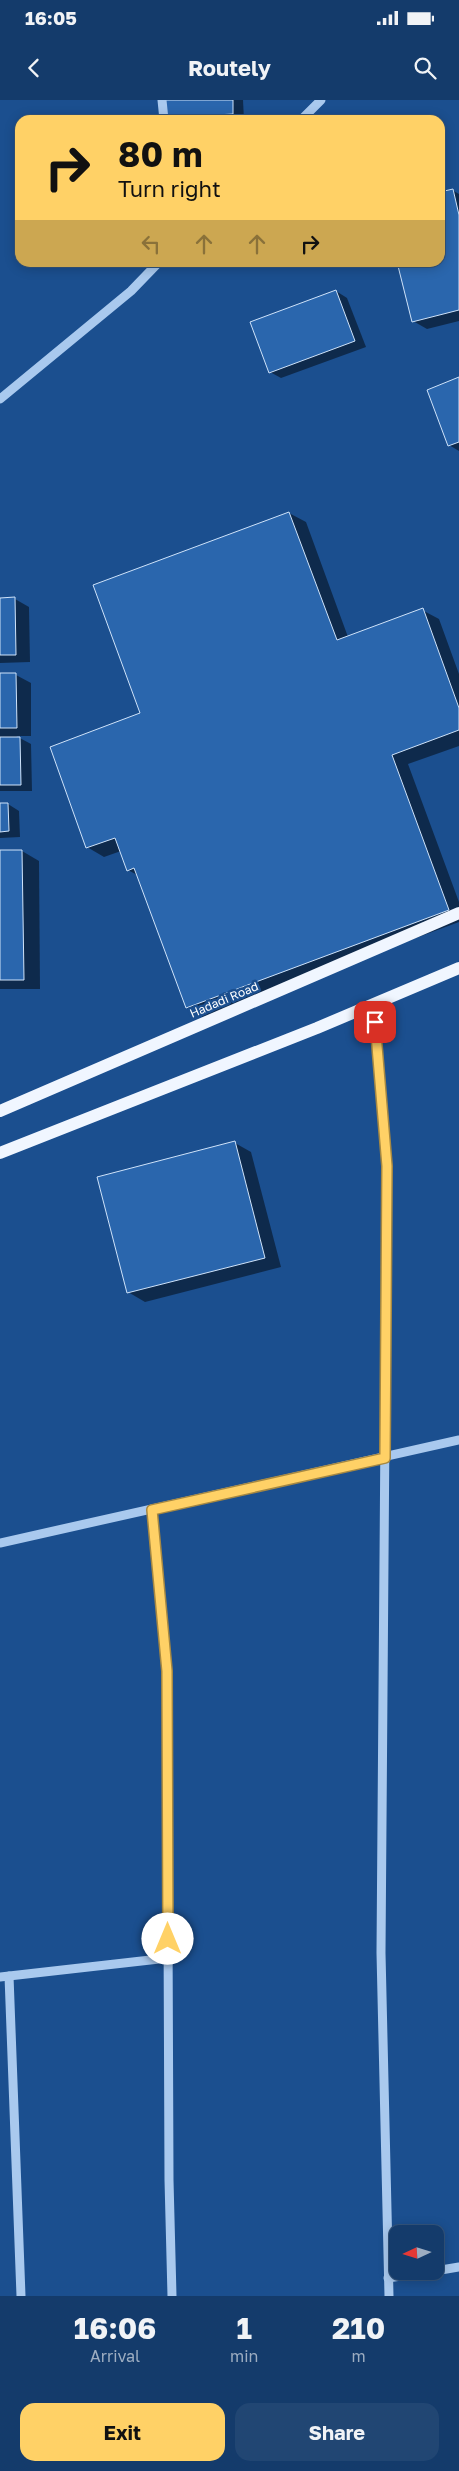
<!DOCTYPE html>
<html lang="en">
<head>
<meta charset="utf-8">
<style>
	:root { --surface:#143b6b; --page:#214673; --text:#f1f3f6; --muted:#9dadc1; --line:#33557e; --accent:#ffd166 }
	body { margin:0; font-family:"Golos Text",sans-serif; background:var(--page); color:var(--text); height:100vh; display:flex; flex-direction:column; font-size:19px; white-space:nowrap }
	* { box-sizing:border-box; margin:0 }
	p { font-size:16px; color:var(--muted) }
	.icon { flex:none; width:28px; height:28px; fill:none; stroke:currentColor; stroke-width:2; stroke-linecap:round; stroke-linejoin:round }
	.map { position:relative; height:2196px; overflow:hidden }
	.panel { display:flex; flex-direction:column; background:var(--surface); flex:1 }
	.panel>* { flex:none }
	.hud { position:absolute; left:15px; top:15px; width:430px; height:152px; border-radius:15px; box-shadow:0 2px 12px #0003,0 0 0 1px var(--line); background:#ffd166; color:#111; overflow:hidden }
	.needle { width:32px; rotate:266deg }
	.controls { position:absolute; left:389px; top:2125px; display:grid; gap:10px }
	.controls a { display:grid; place-items:center; width:55px; height:55px; border-radius:10px; background:var(--surface); box-shadow:0 2px 12px #0003,0 0 0 1px var(--line); font-size:25px }
	.pin { position:absolute; display:grid; place-items:center; width:42px; height:42px; color:#fff; margin:-21px; border-radius:10px; box-shadow:0 2px 8px #0006 }
	.me { position:absolute; width:55px; margin:-28px; rotate:0deg; stroke-linejoin:round; filter:drop-shadow(0 0 4px #0008) }
	.turn { display:flex; align-items:center; gap:18px; height:105px; padding:0 20px; font-size:22px }
	.turn .icon { width:65px; height:65px; stroke-width:2.5 }
	.turn b { display:block; font-size:35px; line-height:42px }
	.lanes { display:flex; align-items:center; height:48px; padding:0 20px; background:#0003; justify-content:center; gap:25px; direction:ltr }
	.lanes .off { opacity:.35 }
	.eta { display:flex; justify-content:space-evenly; align-items:center; height:85px; text-align:center }
	.eta b { font-size:30px; font-weight:700; line-height:35px }
	.button { display:flex; gap:10px; margin-top:auto; padding:10px 20px }
	.button a { flex:1; height:58px; border-radius:15px; background:var(--accent); color:#111; font-size:20px; font-weight:700; line-height:58px; text-align:center }
	.button a+a { background:var(--page); color:var(--text) }
	.status { display:flex; justify-content:space-between; align-items:center; height:35px; padding:0 25px; background:var(--surface); direction:ltr }
	.status svg { height:14px; fill:currentColor }
	header { display:flex; justify-content:space-between; align-items:center; height:65px; padding:0 20px; background:var(--surface); font-size:22px; font-weight:700 }
	.map>svg:first-child { display:block }
</style>
</head>
<body>
<div class="status"><b>16:05</b><svg viewBox="0 0 49 12"><path d="M0 12V9h3v3zM5 12V6h3v6zM10 12V3h3v9zM15 12V0h3v12zM26 1h20v11H26zM47 4h2v5h-2z"/></svg></div>
<header><svg class="icon" aria-label="back" viewBox="0 0 24 24"><path d="M15 5l-7 7 7 7"/></svg>Routely<svg class="icon" aria-label="search" viewBox="0 0 24 24"><circle cx="10" cy="10" r="6"/><path d="M15 15l6 6"/></svg></header>
<div class="map">
<svg width="459" height="2196" viewBox="0 0 459 2196">
	<rect width="100%" height="100%" fill="#1b4f8f"/>
	<!-- shadow -->
	<g fill="#0007">
		<path d="M 167,0 L 243,0 L 244,20 L 173,20 L 168,17 Z"/>
		<path d="M 452,90 L 459,94 L 459,221 L 427,229 L 413,221 L 440,162 L 440,93 Z"/>
		<path d="M 336,191 L 347,198 L 366,247 L 281,278 L 270,272 Z"/>
		<path d="M 459,279 L 459,351 L 449,345 Z"/>
		<path d="M 289,413 L 306,422 L 348,537 L 422,510 L 439,519 L 459,574 L 459,646 L 408,664 L 459,802 L 459,822 L 203,917 L 187,908 L 139,776 L 128,770 L 121,751 L 104,757 L 87,747 L 142,614 Z"/>
		<path d="M 0,499 L 15,499 L 29,507 L 30,562 L 0,563 Z"/>
		<path d="M 0,575 L 16,575 L 31,583 L 31,636 L 16,636 L 31,644 L 32,691 L 0,691 Z"/>
		<path d="M 0,704 L 8,704 L 19,711 L 20,737 L 0,738 Z"/>
		<path d="M 0,751 L 22,751 L 39,761 L 40,889 L 0,889 Z"/>
		<path d="M 235,1043 L 251,1052 L 281,1167 L 145,1202 L 128,1192 Z"/>
	</g>
	<!-- building -->
	<g fill="#2a66ad" stroke="#cfe3fa">
		<path d="M 165,0 L 233,0 L 233,14 L 166,18 Z"/>
		<path d="M 453,89 L 459,115 L 459,210 L 412,222 L 397,162 L 440,162 L 440,92 Z"/>
		<path d="M 336,190 L 355,241 L 269,273 L 250,222 Z"/>
		<path d="M 459,277 L 459,342 L 448,346 L 427,290 Z"/>
		<path d="M 289,412 L 337,540 L 423,508 L 459,608 L 459,630 L 392,655 L 449,810 L 186,908 L 134,768 L 127,771 L 115,738 L 86,748 L 50,647 L 140,613 L 93,485 Z"/>
		<path d="M 15,497 L 16,555 L 0,555 L 0,498 Z"/>
		<path d="M 0,573 L 16,573 L 17,628 L 0,628 Z"/>
		<path d="M 0,637 L 20,637 L 21,685 L 0,685 Z"/>
		<path d="M 0,703 L 8,703 L 9,731 L 0,732 Z"/>
		<path d="M 0,750 L 22,750 L 24,880 L 0,880 Z"/>
		<path d="M 235,1041 L 265,1158 L 127,1193 L 97,1077 Z"/>
	</g>
	<g fill="none" stroke-linecap="round" stroke-linejoin="round">
		<!-- minor -->
		<g stroke="#a9c9ee" stroke-width="9">
			<path d="M 162,0 L 164,20"/>
			<path d="M 301,20 L 321,0"/>
			<path d="M 0,299 L 131,191 L 159,162"/>
			<path d="M 373,904 L 387,1066 L 381,1853 L 389,2196"/>
			<path d="M 152,1409 L 167,1571 L 169,2080 L 172,2196"/>
			<path d="M 0,1443 L 459,1340"/>
			<path d="M 9,1876 L 21,2196"/>
			<path d="M 0,1877 L 168,1858"/>
			<path d="M 435,2171 L 459,2167"/>
			<path d="M 388,2178 L 432,2171"/>
		</g>
		<!-- major -->
		<g stroke="#f0f6ff" stroke-width="12">
			<path d="M 0,1011 L 459,813"/>
			<path d="M 0,1053 L 317,928 L 459,868"/>
		</g>
	</g>
	<g fill="none" stroke-linecap="round" stroke-linejoin="round">
		<!-- route casing -->
		<g stroke="#a68842" stroke-width="12">
			<path id="route" d="M 168,1839 L 167,1571 L 152,1410 L 385,1358 L 387,1066 L 375,922"/>
		</g>
		<!-- route -->
		<use href="#route" stroke="#ffd166" stroke-width="9"/>
	</g>
	<g text-anchor="middle" stroke-width="5" stroke-linejoin="round" paint-order="stroke">
		<!-- street labels -->
		<g font-size="12" fill="#fff" stroke="#1b4f8f">
			<text transform="translate(224 900) rotate(-23)" y="4">Hadadi Road</text>
		</g>
	</g>
</svg>
<div class="controls">
<a><svg class="needle" viewBox="-14 -14 28 28"><path d="M0-13l5 13h-10z" fill="#e53935"/><path d="M0 13l5-13h-10z" fill="#9dadc1"/></svg></a>
</div>
<div class="pin" style="left:375px;top:922px;background:#d93025"><svg class="icon" aria-label="arrive" viewBox="0 0 24 24"><path d="M6 21V4h12l-3 4 3 4H6"/></svg></div>
<svg class="me" style="left:168px;top:1839px" viewBox="-20 -20 40 40"><circle r="19" fill="#fff"/><path d="M0-13L10 11 0 6-10 11z" fill="#ffd166"/></svg>
<div class="hud">
<div class="turn"><svg class="icon" aria-label="right" viewBox="0 0 24 24"><path d="M7 20v-9h11M14 6l5 5-5 5"/></svg><div><b>80 m</b>Turn right</div></div>
<div class="lanes"><svg class="icon off" aria-label="left" viewBox="0 0 24 24"><path d="M17 20v-9H6M10 6l-5 5 5 5"/></svg><svg class="icon off" aria-label="ahead" viewBox="0 0 24 24"><path d="M12 20V5M6 11l6-6 6 6"/></svg><svg class="icon off" aria-label="ahead" viewBox="0 0 24 24"><path d="M12 20V5M6 11l6-6 6 6"/></svg><svg class="icon" aria-label="right" viewBox="0 0 24 24"><path d="M7 20v-9h11M14 6l5 5-5 5"/></svg></div>
</div>
</div>
<section class="panel">
<div class="eta">
<div><b>16:06</b><p>Arrival</p></div>
<div><b>1</b><p>min</p></div>
<div><b>210</b><p>m</p></div>
</div>
<div class="button"><a>Exit</a><a>Share</a></div>
</section>
</body>
</html>
